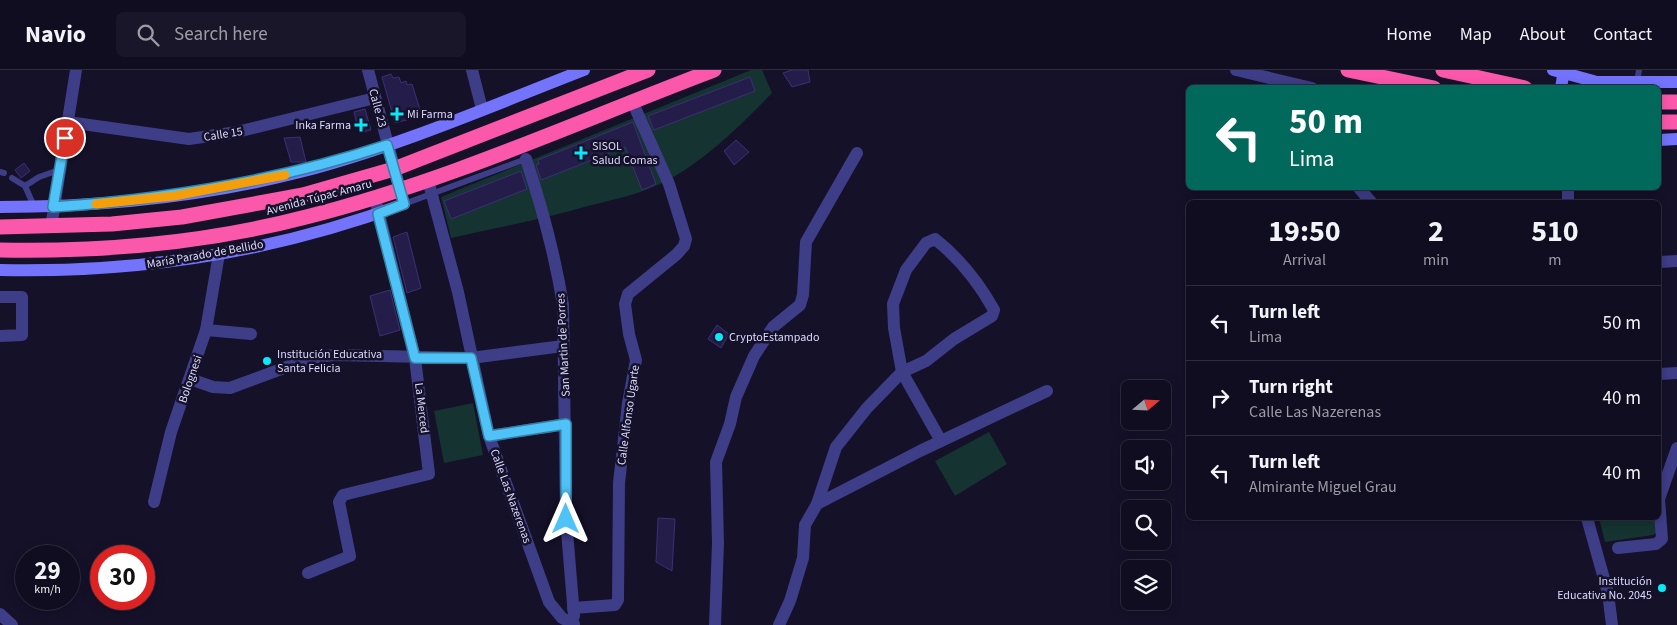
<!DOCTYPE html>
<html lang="en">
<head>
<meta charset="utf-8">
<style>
	:root { --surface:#0f0d1f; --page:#181628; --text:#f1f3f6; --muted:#9b9ca4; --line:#2f2d3d }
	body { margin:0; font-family:"Source Sans 3",sans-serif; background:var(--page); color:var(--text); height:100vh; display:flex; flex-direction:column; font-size:19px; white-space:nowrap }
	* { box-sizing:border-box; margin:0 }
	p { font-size:16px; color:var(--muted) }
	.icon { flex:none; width:28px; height:28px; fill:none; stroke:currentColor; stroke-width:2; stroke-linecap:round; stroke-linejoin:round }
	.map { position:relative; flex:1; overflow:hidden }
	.drawer { position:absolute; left:1186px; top:130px; width:475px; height:320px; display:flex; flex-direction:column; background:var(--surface); border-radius:8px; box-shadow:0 2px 12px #0003,0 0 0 1px var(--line) }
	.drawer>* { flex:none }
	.guide { position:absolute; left:1186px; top:15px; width:475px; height:105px; border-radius:8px; box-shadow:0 2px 12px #0003,0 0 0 1px var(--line); background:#00695c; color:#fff; overflow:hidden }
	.needle { width:32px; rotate:71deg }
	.fabs { position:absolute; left:1121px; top:310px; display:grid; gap:10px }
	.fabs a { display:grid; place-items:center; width:50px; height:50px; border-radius:8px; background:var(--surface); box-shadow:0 2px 12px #0003,0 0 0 1px var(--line); font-size:25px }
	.speed { position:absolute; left:15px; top:475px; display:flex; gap:10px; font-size:25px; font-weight:700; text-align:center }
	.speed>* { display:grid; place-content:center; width:65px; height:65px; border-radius:50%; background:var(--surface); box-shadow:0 2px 12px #0003,0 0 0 1px var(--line); line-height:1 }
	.speed small { font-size:12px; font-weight:400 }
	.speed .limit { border:8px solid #d22; background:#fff; color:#111 }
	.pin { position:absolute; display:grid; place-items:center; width:42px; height:42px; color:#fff; margin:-21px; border:2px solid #fff; border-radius:50%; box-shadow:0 1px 5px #0007 }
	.me { position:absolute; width:55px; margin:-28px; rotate:0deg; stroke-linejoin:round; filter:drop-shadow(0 0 4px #0008) }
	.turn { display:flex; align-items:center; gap:18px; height:105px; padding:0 20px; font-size:22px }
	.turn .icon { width:65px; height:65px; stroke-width:2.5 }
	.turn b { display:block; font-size:35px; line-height:42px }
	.eta { display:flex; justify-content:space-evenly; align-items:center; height:85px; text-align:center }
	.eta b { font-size:30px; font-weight:700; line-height:35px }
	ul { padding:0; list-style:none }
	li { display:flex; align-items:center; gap:15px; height:75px; padding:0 20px; border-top:1px solid var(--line) }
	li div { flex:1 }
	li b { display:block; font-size:19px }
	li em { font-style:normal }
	header { display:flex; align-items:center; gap:30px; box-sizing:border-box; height:70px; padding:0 25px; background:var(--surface); border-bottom:1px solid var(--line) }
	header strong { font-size:24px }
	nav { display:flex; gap:28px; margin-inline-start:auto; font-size:18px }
	.search { width:350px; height:45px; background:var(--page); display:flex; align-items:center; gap:12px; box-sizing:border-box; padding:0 18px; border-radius:8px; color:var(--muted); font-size:19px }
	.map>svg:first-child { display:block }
</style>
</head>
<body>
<header>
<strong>Navio</strong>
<div class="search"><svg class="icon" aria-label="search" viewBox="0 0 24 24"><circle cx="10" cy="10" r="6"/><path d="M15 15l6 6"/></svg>Search here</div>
<nav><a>Home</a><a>Map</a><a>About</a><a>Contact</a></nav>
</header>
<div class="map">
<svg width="1677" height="555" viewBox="0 0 1677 555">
	<rect width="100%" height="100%" fill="#141129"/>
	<!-- green -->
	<g fill="#143331">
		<path d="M 751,0 L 762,0 L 772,23 C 739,57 703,93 660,114 C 637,125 612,130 588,136 C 543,149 497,158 451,168 L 441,127 Z"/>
		<path d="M 473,333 L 483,385 L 444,393 L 434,341 Z"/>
		<path d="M 989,362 L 1007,394 L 955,426 L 935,391 Z"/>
		<path d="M 1599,448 L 1659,448 L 1658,462 L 1653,465 L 1605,472 Z"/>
	</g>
	<!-- building -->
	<g fill="#251d49" stroke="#3b3075">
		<path d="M 792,0 L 808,0 L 810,12 L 792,17 L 783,3 Z"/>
		<path d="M 391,4 L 393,8 L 399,7 L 401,13 L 406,11 L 407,15 L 412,14 L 422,46 L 395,53 L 382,7 Z"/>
		<path d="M 750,7 L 755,21 L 654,60 L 648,46 Z"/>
		<path d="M 365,39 L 371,60 L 359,63 L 354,42 Z"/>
		<path d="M 633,52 L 656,114 L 642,120 L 625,77 L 541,110 L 536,95 L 539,94 L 538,90 Z"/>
		<path d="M 300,67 L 306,92 L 291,92 L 284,68 Z"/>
		<path d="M 736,70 L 749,82 L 734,95 L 724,81 Z"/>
		<path d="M 24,93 L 30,101 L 21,108 L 15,100 Z"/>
		<path d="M 521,101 L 527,119 L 451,149 L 444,131 Z"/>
		<path d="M 407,162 L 421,218 L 407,223 L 393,167 Z"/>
		<path d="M 390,220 L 400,260 L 380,266 L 370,226 Z"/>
		<path d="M 717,255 L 729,264 L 721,278 L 708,269 Z"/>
		<path d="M 658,448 L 675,449 L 672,501 L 656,492 Z"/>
	</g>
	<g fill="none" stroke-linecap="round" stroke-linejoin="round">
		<!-- lane -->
		<g stroke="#3e3d87" stroke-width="6">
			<path d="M 1637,12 L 1639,0"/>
			<path d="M 0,102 L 4,103"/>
			<path d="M 12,108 L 25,116 L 34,136"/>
			<path d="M 25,116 L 39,107 L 59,100"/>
			<path d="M 404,134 L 526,89"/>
		</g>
		<!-- street -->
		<g stroke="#3e3d87" stroke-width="12">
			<path d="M 368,0 L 404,134"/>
			<path d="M 472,0 L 482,39"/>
			<path d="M 1236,0 L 1312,18"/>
			<path d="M 68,52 L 189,69 L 237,62 L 375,28"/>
			<path d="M 526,89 C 542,137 555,185 563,235 L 566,449 L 574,546"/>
			<path d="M 428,110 L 458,222 L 489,366 L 549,532 L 562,548 L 574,554"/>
			<path d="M 1359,118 L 1371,132"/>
			<path d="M 1568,132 L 1568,118"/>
			<path d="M 51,157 L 76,0"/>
			<path d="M 1659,192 L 1677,191"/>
			<path d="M 0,227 L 22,227 L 22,265 L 0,266"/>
			<path d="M 206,260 L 251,264"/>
			<path d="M 1659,304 L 1677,303"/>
			<path d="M 190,309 L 213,317 L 230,318 L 311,288 L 334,285 L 471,288 L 563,276"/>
			<path d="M 489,366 L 566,354"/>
			<path d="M 154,432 L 171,362 L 206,260 L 219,184"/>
			<path d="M 817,434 L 920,381 L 1047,321"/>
			<path d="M 1587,448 L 1608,523 L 1612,555"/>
			<path d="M 1618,478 L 1656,474 L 1662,469 L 1659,429 L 1677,378"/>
			<path d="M 308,503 L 350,486 L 339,432 L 343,425 L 429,404 L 415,288 L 375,128"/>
			<path d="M 573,538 L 615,535 L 618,530 L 619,413 L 628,333 L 636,290 L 629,264 L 625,234 L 628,224 L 677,184 L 684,176 L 686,169 L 669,114 L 632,31"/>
			<path d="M 0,544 L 12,555"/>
			<path d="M 715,555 L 718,473 L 716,392 L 730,354 L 736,327 L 754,286 L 773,257 L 800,235 L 803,225 L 806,172 L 857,83"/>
			<path d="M 779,555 L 790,531 L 803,488 L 805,455 L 817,434 L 836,377 L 867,338 L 902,302 L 926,291 L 954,269 L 992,246 L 994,240 C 979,213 959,188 935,169 L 926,173 L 906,200 L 893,234 L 894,258 L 902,302 L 941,371"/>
		</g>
		<!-- secondary -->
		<g stroke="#7373fc" stroke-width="12">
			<path d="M 1553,0 L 1597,12 L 1677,12"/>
			<path d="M 1561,18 L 1564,0"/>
			<path d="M 1659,70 L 1677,69"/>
			<path d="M 0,137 C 100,137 202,127 300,102 C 397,77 491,36 584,0"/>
			<path d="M 0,200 C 137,203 275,182 404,134"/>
		</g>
		<!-- highway -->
		<g stroke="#fb57ab" stroke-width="15">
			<path d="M 1348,0 L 1434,18"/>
			<path d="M 1443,0 L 1525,18"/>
			<path d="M 1659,32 L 1677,32"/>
			<path d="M 1659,52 L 1677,52"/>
			<path d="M 0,157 L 112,154 L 182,147 L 303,125 L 394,99 L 648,0"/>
			<path d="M 0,180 C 103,182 206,173 306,147 C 446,112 579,51 714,0"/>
		</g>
	</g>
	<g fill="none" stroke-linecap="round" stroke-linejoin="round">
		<!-- route casing -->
		<g stroke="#337fa1" stroke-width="12">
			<path id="route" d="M 65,68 L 53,137 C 168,129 278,111 387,75 L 404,134 L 378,144 L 415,288 L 471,288 L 489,366 L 566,354 L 566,449"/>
		</g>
		<!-- route -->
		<use href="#route" stroke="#4fc3f7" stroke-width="9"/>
		<!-- slow -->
		<path stroke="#f59e0b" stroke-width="9" d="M 96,134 L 174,126 L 285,105"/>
	</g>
	<!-- markers -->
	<g fill="#0ae9fa" stroke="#141129" stroke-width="2">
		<path d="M394.5 36.5h5v5h5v5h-5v5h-5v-5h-5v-5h5z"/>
		<path d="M358.5 47.5h5v5h5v5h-5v5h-5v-5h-5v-5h5z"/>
		<path d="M578.5 75.5h5v5h5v5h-5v5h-5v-5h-5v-5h5z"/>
		<circle cx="719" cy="267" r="5"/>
		<circle cx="267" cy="291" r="5"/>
		<circle cx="1662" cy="518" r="5"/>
	</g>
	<g text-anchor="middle" stroke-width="5" stroke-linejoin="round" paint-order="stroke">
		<!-- street labels -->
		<g font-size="12" fill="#dcd9fe" stroke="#141129">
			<text transform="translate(378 38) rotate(75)" y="4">Calle 23</text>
			<text transform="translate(223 64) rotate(-9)" y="4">Calle 15</text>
			<text transform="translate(319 127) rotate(-15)" y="4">Avenida Túpac Amaru</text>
			<text transform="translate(205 184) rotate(-10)" y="4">María Parado de Bellido</text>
			<text transform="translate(563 275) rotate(-93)" y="4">San Martin de Porres</text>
			<text transform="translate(190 309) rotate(-71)" y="4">Bolognesi</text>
			<text transform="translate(422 338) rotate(83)" y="4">La Merced</text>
			<text transform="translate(628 345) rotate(-82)" y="4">Calle Alfonso Ugarte</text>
			<text transform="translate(511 426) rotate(70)" y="4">Calle Las Nazerenas</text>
		</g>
		<!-- poi labels -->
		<g font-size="12" fill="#dcd9fe" stroke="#141129" text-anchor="start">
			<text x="407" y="48">Mi Farma</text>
			<text x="351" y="59" text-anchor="end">Inka Farma</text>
			<text x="592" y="80">SISOL<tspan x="592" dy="14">Salud Comas</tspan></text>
			<text x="729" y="271">CryptoEstampado</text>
			<text x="277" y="288">Institución Educativa<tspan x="277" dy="14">Santa Felicia</tspan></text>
			<text x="1652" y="515" text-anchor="end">Institución<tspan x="1652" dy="14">Educativa No. 2045</tspan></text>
		</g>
	</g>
</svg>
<div class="fabs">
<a><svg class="needle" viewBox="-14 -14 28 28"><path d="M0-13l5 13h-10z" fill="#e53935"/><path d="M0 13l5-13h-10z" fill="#9b9ca4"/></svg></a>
<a><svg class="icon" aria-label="sound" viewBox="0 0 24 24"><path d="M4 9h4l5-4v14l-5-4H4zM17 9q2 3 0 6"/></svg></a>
<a><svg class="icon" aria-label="search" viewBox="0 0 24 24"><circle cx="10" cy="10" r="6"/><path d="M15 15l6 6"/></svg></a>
<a><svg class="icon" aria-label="layers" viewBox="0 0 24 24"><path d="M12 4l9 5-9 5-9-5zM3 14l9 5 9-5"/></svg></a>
</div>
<div class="speed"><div>29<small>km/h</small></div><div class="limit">30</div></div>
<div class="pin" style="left:65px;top:68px;background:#d93025"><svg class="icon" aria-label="arrive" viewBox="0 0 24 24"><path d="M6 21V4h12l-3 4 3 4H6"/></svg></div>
<svg class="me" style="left:566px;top:449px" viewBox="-20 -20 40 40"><path d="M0-17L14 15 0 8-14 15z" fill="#4fc3f7" stroke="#fff" stroke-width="4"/></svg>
<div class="guide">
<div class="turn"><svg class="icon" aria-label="left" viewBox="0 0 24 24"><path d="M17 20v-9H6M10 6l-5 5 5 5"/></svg><div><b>50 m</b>Lima</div></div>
</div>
<section class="drawer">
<div class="eta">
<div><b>19:50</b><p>Arrival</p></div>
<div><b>2</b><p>min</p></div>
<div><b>510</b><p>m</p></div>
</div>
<ul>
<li><svg class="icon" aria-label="left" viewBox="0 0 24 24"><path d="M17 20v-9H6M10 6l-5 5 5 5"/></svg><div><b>Turn left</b><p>Lima</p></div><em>50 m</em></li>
<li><svg class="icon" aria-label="right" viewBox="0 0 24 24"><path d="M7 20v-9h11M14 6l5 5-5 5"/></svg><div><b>Turn right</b><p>Calle Las Nazerenas</p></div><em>40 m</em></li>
<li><svg class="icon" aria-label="left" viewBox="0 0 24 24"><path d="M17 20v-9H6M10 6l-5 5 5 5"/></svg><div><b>Turn left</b><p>Almirante Miguel Grau</p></div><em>40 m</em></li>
</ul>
</section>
</div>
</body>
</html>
